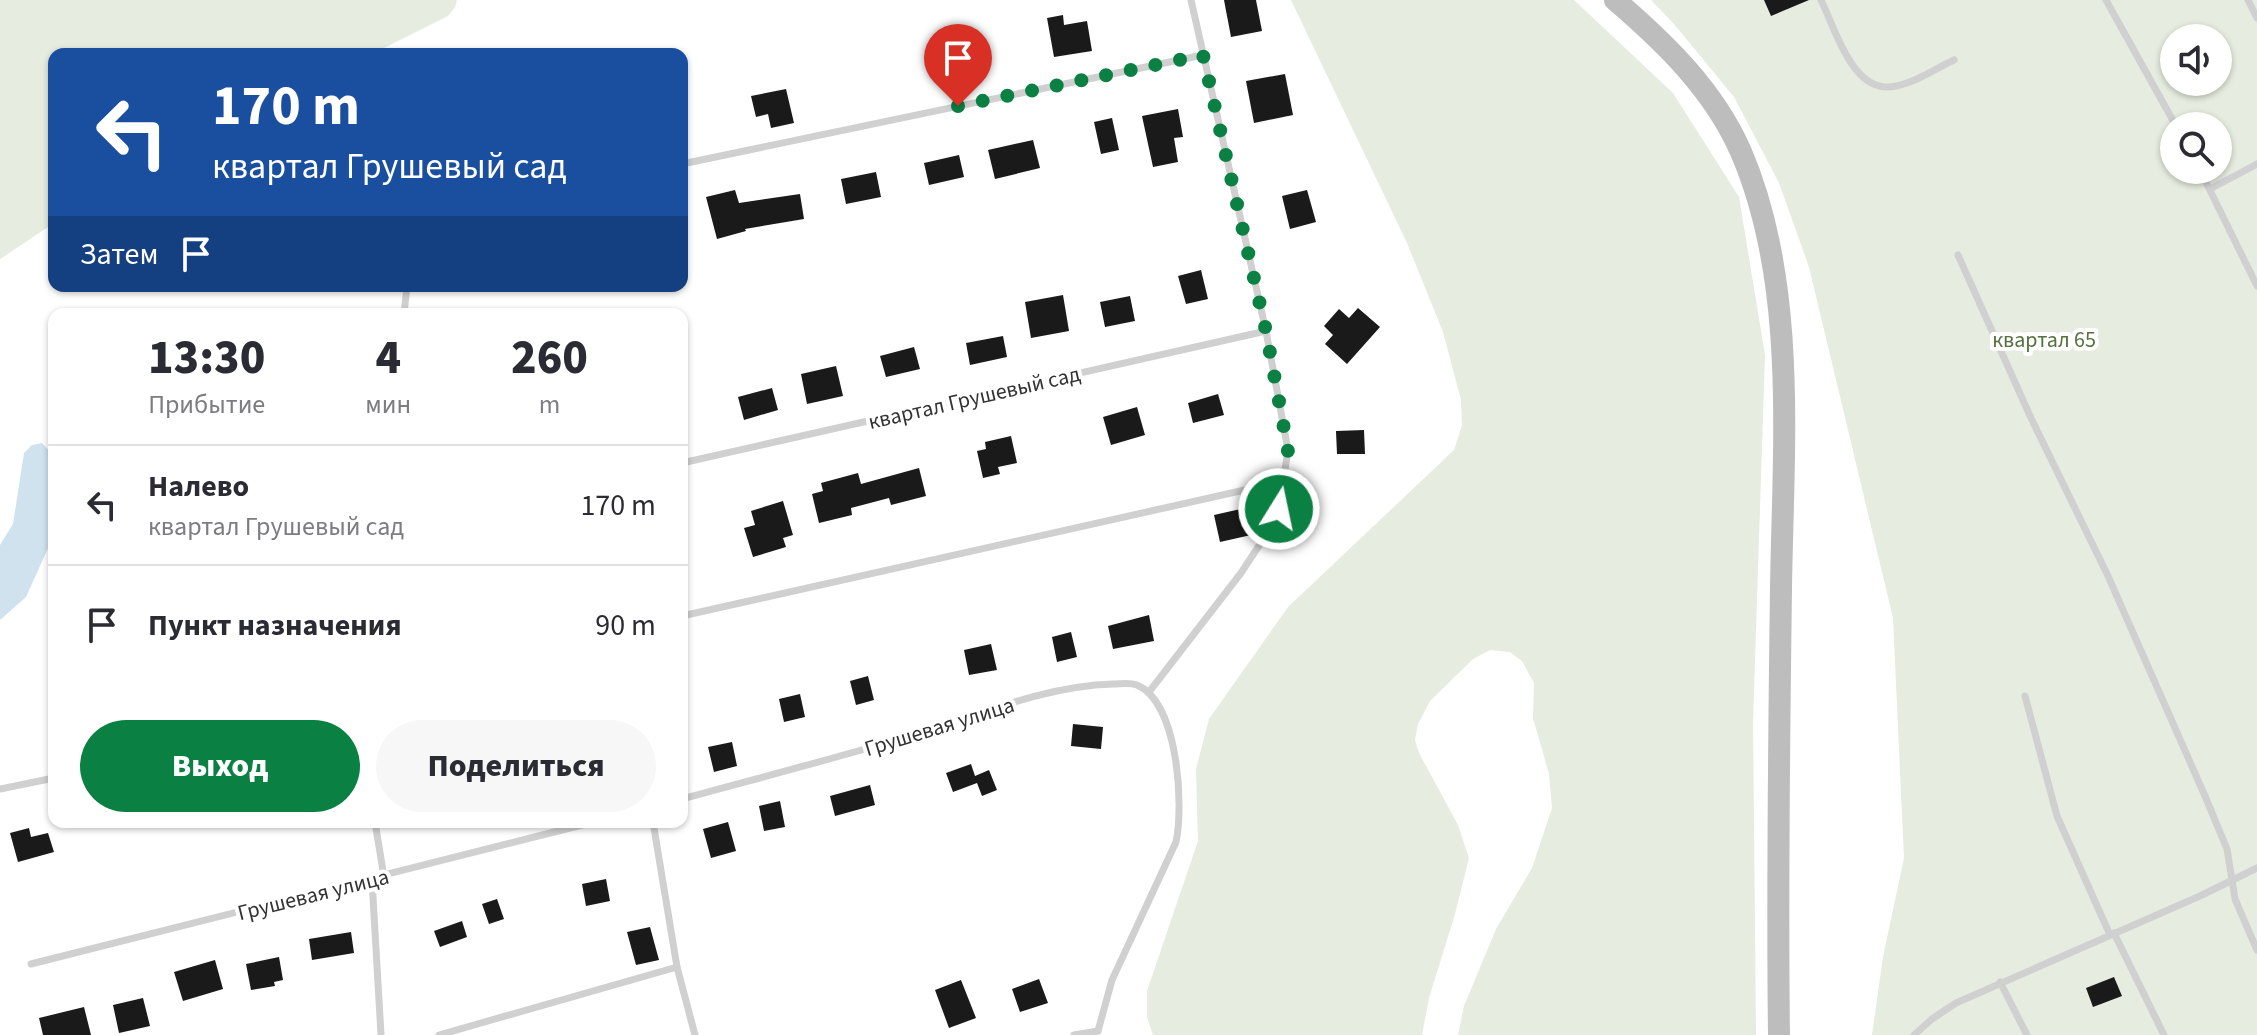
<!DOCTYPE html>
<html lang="ru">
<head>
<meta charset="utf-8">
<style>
	:root { --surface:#fff; --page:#f7f7f7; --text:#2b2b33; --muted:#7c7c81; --line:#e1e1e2; --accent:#0b8043 }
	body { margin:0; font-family:"Source Sans 3",sans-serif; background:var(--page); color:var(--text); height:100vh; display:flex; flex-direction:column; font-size:30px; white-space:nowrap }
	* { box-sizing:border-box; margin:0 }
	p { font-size:26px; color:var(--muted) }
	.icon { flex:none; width:44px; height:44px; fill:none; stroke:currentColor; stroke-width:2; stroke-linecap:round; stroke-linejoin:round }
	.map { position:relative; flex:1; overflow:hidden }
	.panel { position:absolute; left:48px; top:308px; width:640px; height:520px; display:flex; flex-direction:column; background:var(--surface); border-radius:16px; box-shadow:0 2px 6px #0004 }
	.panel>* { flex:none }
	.guide { position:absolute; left:48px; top:48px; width:640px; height:244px; border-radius:16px; box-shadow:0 2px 6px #0004; background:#1a4fa0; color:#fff; overflow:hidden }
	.buttons { position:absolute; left:2160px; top:24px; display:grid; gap:16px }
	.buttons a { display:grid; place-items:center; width:72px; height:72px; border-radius:50%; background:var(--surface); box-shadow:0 2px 6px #0004; font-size:40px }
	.pin { position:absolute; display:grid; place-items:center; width:68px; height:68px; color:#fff; margin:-82px -34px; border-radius:50% 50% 50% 0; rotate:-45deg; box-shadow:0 0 8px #0007 }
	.pin .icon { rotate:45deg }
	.me { position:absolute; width:88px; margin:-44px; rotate:10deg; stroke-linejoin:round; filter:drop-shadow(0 0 6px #0008) }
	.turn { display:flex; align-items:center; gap:28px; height:168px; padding:0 32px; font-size:36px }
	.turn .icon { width:104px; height:104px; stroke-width:2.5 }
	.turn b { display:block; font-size:56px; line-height:68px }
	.then { display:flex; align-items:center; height:76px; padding:0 32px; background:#0003; gap:16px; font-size:30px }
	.eta { display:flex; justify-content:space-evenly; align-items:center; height:136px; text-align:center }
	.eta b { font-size:48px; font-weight:800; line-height:56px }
	.button { display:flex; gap:16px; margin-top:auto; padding:16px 32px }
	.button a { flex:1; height:92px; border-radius:48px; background:var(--accent); color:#fff; font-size:32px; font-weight:800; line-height:92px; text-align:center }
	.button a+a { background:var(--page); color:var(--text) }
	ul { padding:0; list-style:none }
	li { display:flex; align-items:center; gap:24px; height:120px; padding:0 32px; border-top:2px solid var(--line) }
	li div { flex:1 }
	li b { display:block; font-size:30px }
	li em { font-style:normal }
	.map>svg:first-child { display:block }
</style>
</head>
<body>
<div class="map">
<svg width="2257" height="1035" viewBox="0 0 2257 1035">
	<rect width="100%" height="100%" fill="#fff"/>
	<!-- green -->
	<g fill="#e6ecdf" fill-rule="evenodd">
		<path d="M 0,0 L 457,0 L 455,7 L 448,16 L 372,54 L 54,54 L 54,223 L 0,259 Z"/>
		<path d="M 1291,0 L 1574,0 L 1673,93 L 1739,197 L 1765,355 L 1753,722 L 1756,1035 L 1458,1035 L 1464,1006 L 1496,929 L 1532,868 L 1552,808 L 1549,774 L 1533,718 L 1534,683 L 1522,661 L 1510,652 L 1490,650 L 1473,659 L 1430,701 L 1418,724 L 1415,740 L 1419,753 L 1458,825 L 1469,858 L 1455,914 L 1429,998 L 1422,1035 L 1153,1035 L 1147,1017 L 1147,991 L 1198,841 L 1196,769 L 1209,719 L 1288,607 L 1454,450 L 1462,425 L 1461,400 L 1443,332 L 1407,243 Z"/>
		<path d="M 1651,0 L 2257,0 L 2257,1035 L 1872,1035 L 1883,957 L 1904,858 L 1893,618 L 1809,267 L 1779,183 L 1734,97 L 1674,24 ZM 2174,38 L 2218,38 L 2218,82 L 2174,82 ZM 2174,126 L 2218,126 L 2218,170 L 2174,170 Z"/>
	</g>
	<!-- water -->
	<path fill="#cfe2ee" d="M 42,443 L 54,456 L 54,535 L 26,597 L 0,620 L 0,545 L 13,524 L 24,453 L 32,445 Z"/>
	<!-- building -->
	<g fill="#1a1a1a">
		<path d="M 1224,0 L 1256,0 L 1262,31 L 1231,37 Z"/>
		<path d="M 1764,0 L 1809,0 L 1771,16 Z"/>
		<path d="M 1063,15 L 1064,25 L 1087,21 L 1092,51 L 1054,57 L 1047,18 Z"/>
		<path d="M 974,50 L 979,74 L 948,80 L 944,56 Z"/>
		<path d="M 1285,74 L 1293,115 L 1254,123 L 1246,81 Z"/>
		<path d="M 786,89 L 794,123 L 771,128 L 768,114 L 756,117 L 751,96 Z"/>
		<path d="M 1178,109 L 1183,137 L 1174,138 L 1178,162 L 1153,167 L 1142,116 Z"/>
		<path d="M 1112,118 L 1119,150 L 1101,154 L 1094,122 Z"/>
		<path d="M 1033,140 L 1040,168 L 995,179 L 988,150 Z"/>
		<path d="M 959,155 L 964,177 L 929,185 L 924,163 Z"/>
		<path d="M 876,172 L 881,197 L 846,204 L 841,179 Z"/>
		<path d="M 735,190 L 739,203 L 800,194 L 804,219 L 745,229 L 746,231 L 717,239 L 706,197 Z"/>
		<path d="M 1307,190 L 1316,222 L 1290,229 L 1282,196 Z"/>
		<path d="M 1201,270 L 1208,299 L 1186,304 L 1178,276 Z"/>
		<path d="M 1063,295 L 1069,331 L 1031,338 L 1025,302 Z"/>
		<path d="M 1130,296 L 1135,321 L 1105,327 L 1100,302 Z"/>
		<path d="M 1358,308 L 1380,327 L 1347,364 L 1325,344 L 1333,335 L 1324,326 L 1339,309 L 1349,318 Z"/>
		<path d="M 1003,336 L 1007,357 L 970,365 L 966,343 Z"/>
		<path d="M 914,347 L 920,369 L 886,377 L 880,356 Z"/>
		<path d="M 836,366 L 843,396 L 807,404 L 801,374 Z"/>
		<path d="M 772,388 L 778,410 L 744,420 L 738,397 Z"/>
		<path d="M 1218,394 L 1224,415 L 1193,423 L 1188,403 Z"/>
		<path d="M 1137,407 L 1145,435 L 1111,445 L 1103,417 Z"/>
		<path d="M 1364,430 L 1365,454 L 1337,454 L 1336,431 Z"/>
		<path d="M 1011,436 L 1017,463 L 998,467 L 1000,474 L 983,478 L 977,451 L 986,449 L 985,442 Z"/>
		<path d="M 919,468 L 926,496 L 891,505 L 889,498 L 851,508 L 852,515 L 819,523 L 812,494 L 823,491 L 821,483 L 858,473 L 861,484 Z"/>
		<path d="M 783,501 L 793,535 L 783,538 L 786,547 L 753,557 L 744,528 L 755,525 L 751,511 Z"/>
		<path d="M 1245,508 L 1251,535 L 1220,542 L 1214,515 Z"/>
		<path d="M 1149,615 L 1154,641 L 1113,649 L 1108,626 Z"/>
		<path d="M 1071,632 L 1077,657 L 1057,662 L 1052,637 Z"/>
		<path d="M 991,644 L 997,670 L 969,675 L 964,650 Z"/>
		<path d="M 868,676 L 874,700 L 856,705 L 850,681 Z"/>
		<path d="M 800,694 L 805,717 L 784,722 L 779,699 Z"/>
		<path d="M 1073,724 L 1103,727 L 1101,749 L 1071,746 Z"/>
		<path d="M 732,742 L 737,766 L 714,772 L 708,747 Z"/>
		<path d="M 971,764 L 975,776 L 989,770 L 997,790 L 982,796 L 977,783 L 953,792 L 946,773 Z"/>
		<path d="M 870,785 L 875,805 L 835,816 L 830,796 Z"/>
		<path d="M 780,801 L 785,827 L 764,831 L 759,806 Z"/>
		<path d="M 728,822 L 736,851 L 711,858 L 703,829 Z"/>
		<path d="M 29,828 L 31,837 L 48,833 L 54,852 L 18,862 L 10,833 Z"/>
		<path d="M 606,879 L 610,901 L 586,906 L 582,884 Z"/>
		<path d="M 497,899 L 504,919 L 489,924 L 482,904 Z"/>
		<path d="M 462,921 L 467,937 L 440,947 L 434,931 Z"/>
		<path d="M 650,927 L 659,960 L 636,965 L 627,932 Z"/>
		<path d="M 351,932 L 354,953 L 312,960 L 309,939 Z"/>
		<path d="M 279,957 L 283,980 L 274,982 L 275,986 L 251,990 L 246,964 Z"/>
		<path d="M 215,960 L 223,989 L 183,1001 L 174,972 Z"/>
		<path d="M 2114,977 L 2122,996 L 2093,1007 L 2086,988 Z"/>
		<path d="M 1039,979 L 1048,1003 L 1020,1012 L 1012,989 Z"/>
		<path d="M 961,980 L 976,1018 L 949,1028 L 935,990 Z"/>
		<path d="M 143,998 L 150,1026 L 119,1033 L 113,1005 Z"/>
		<path d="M 84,1007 L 91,1035 L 43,1035 L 39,1018 Z"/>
	</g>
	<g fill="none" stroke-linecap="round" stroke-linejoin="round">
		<!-- lane -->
		<g stroke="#d0d0d0" stroke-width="7">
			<path d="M 1821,0 C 1834,26 1850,85 1885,87 C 1908,88 1934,69 1954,60"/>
			<path d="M 2106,0 L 2176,126"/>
			<path d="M 2248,0 L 2257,18"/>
			<path d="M 682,164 L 1203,55"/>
			<path d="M 2200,170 L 2257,286"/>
			<path d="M 2210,189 L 2257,164"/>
			<path d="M 1958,255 L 2031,418 L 2108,576 L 2205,796 L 2227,849 L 2235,899 L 2257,950"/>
			<path d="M 404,314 L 407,286"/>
			<path d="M 682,463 L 1266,331"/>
			<path d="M 682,616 L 1285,481"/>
			<path d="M 1149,692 L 1241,573 L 1264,538 L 1279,509 L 1288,450 L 1266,331 L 1191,0"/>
			<path d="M 2025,696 L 2057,816 L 2110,935"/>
			<path d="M 0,789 L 54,778"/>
			<path d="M 682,799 C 755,779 828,760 900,739 C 970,719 1040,686 1113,684 C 1120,684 1129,682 1137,685 C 1178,702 1184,804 1176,842 L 1112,980 L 1098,1031"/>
			<path d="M 375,822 L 384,877"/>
			<path d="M 372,880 L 381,1035"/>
			<path d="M 2114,933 L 2164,1035"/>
			<path d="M 31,964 L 594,822"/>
			<path d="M 677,967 L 695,1035"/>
			<path d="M 2000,982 L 2027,1035"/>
			<path d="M 439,1035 L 677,967 L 653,822"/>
			<path d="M 1074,1035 L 1098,1031"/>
			<path d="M 1914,1035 L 1932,1019 L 1956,1003 L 2200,896 L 2257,868"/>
		</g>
		<!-- secondary -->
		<path stroke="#bdbdbd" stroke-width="22" d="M 1615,0 C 1665,43 1714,90 1741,152 C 1798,284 1783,448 1781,588 C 1779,737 1777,886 1779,1035"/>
	</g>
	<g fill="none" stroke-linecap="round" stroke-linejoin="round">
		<!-- route -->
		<path stroke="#0b8043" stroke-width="14" stroke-dasharray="0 25.2" d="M 958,106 L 1203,55 L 1266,331 L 1288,450 L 1279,509"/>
	</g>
	<g text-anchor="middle" stroke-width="8" stroke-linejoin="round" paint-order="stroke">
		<!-- park labels -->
		<g font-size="22" fill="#56703f" stroke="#fff">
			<text x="2044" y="347">квартал 65</text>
		</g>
		<!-- street labels -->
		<g font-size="22" fill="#333" stroke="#fff">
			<text transform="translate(974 397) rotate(-13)" y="8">квартал Грушевый сад</text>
			<text transform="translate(939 726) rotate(-17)" y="8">Грушевая улица</text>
			<text transform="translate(313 894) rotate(-14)" y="8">Грушевая улица</text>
		</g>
	</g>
</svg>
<div class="buttons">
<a><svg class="icon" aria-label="sound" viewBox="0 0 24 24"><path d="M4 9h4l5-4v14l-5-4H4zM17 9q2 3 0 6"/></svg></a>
<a><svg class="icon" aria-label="search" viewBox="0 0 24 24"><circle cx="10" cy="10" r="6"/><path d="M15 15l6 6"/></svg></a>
</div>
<div class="pin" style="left:958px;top:106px;background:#d93025"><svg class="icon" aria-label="arrive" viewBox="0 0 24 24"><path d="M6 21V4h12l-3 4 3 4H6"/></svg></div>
<svg class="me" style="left:1279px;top:509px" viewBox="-20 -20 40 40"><circle r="17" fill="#0b8043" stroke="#fff" stroke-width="3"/><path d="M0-11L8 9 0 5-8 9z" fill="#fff"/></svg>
<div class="guide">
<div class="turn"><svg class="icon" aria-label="left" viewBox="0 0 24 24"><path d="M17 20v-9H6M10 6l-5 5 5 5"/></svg><div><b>170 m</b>квартал Грушевый сад</div></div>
<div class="then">Затем<svg class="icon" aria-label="arrive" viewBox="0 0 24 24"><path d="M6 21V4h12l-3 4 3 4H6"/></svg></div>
</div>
<section class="panel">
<div class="eta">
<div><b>13:30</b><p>Прибытие</p></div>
<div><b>4</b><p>мин</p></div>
<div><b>260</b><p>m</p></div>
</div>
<ul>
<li><svg class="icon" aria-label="left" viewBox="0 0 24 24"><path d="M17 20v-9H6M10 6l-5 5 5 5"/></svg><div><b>Налево</b><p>квартал Грушевый сад</p></div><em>170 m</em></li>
<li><svg class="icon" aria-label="arrive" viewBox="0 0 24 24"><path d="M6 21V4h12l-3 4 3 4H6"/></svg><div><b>Пункт назначения</b></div><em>90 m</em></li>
</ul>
<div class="button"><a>Выход</a><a>Поделиться</a></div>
</section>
</div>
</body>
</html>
